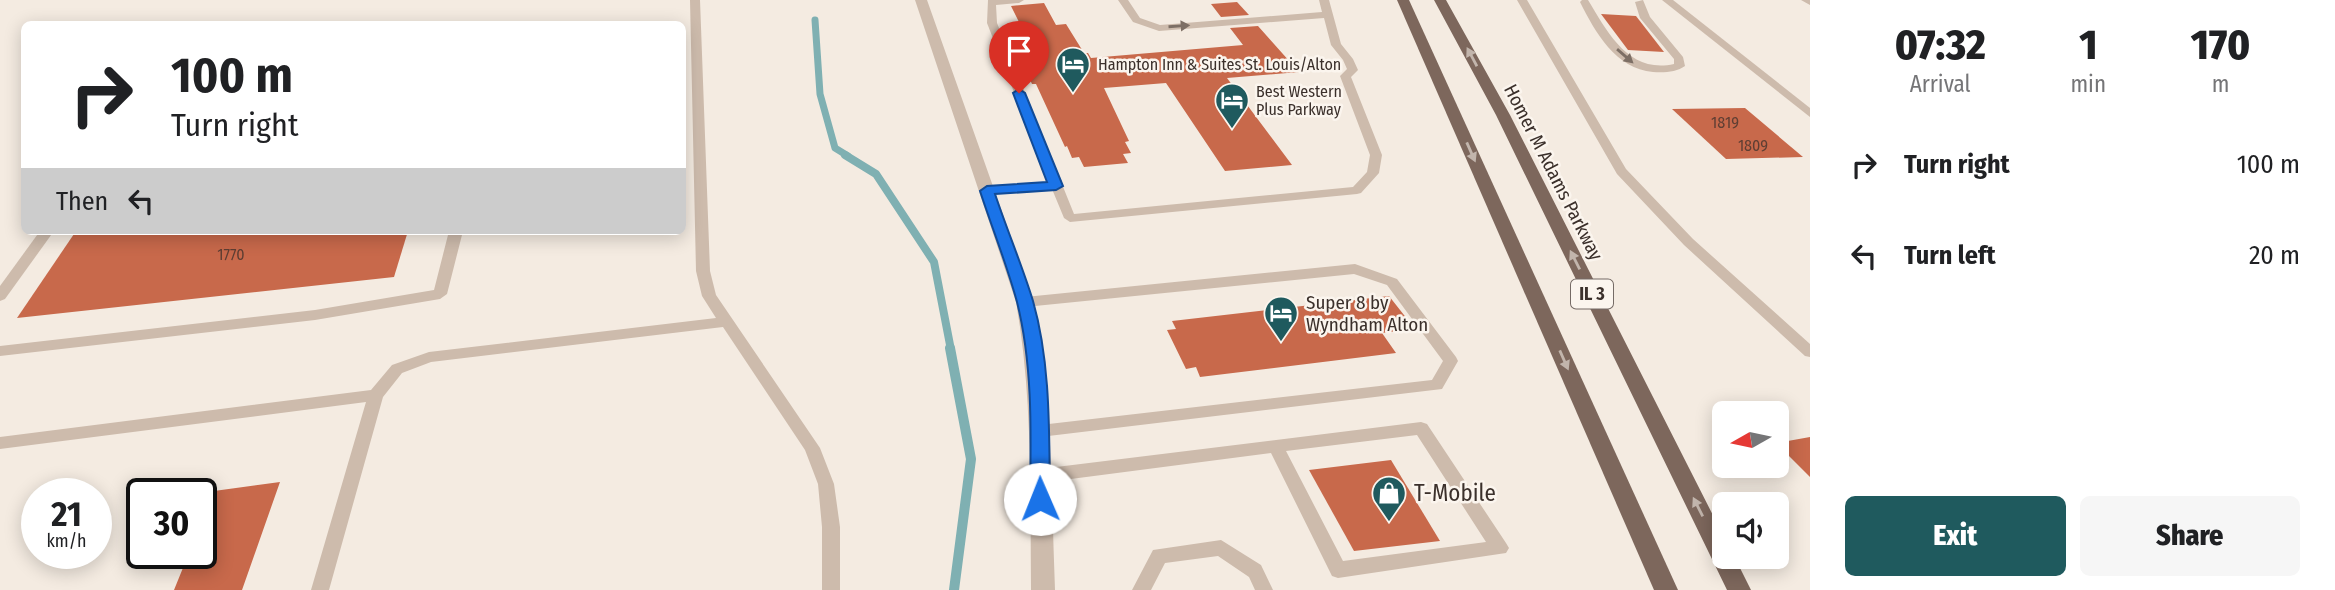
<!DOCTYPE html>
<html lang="en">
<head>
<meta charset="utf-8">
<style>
	:root { --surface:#fff; --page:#f6f6f6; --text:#202124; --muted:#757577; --accent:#1f5a5e }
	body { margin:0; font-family:"Fira Sans Condensed",sans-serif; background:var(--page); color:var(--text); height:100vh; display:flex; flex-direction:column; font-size:26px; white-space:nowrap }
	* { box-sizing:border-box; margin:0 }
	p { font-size:23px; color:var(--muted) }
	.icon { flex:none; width:38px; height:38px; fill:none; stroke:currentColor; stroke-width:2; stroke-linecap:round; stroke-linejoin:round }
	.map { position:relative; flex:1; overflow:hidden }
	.details { display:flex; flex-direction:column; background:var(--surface); width:525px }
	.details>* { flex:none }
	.hud { position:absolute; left:21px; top:21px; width:665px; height:214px; border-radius:10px; box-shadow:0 4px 18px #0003; background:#fff; color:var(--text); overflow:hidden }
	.needle { width:46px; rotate:261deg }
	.controls { position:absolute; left:1712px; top:401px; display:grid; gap:14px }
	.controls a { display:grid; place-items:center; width:77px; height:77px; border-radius:10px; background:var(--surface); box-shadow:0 4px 18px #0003; font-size:35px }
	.speed { position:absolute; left:21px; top:478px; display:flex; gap:14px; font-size:35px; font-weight:700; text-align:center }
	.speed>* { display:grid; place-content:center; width:91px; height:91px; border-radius:50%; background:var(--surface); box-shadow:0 4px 18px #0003; line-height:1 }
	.speed small { font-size:18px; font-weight:400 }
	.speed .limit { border:4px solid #111; border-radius:10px; background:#fff; color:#111 }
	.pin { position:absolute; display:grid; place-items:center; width:60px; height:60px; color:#fff; margin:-72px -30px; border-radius:50% 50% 50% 0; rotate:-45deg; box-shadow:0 0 7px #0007 }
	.pin .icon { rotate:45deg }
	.me { position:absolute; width:77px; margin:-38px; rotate:359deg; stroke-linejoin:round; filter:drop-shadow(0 0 5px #0008) }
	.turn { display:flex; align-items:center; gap:24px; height:147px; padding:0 35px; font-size:32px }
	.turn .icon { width:91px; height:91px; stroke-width:2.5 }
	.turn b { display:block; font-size:49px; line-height:60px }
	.then { display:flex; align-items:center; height:66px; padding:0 35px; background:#0003; gap:14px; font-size:26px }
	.eta { display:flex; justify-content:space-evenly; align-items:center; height:119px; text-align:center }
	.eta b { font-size:42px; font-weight:800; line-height:49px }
	.cta { display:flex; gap:14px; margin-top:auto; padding:14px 35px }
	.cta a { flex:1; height:80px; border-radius:10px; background:var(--accent); color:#fff; font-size:28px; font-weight:800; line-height:80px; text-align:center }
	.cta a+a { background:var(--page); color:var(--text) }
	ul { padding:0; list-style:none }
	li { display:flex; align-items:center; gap:21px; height:91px; padding:0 35px }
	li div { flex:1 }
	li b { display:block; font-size:26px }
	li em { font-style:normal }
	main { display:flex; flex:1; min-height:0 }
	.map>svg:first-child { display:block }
</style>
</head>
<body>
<main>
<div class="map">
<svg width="1810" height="590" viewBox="0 0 1810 590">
	<rect width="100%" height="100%" fill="#f4ebe1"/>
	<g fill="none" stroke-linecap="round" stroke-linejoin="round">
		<!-- stream-far2 -->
		<path stroke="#7fb0b2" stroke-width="7" d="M 815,20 L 820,94 L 835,148 L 848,156"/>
		<!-- stream-far1 -->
		<path stroke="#7fb0b2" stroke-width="8" d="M 845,155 L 876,174 L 934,262 L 951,350"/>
		<!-- stream -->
		<path stroke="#7fb0b2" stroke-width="10" d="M 950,348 L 971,459 L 954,590"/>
	</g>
	<!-- building -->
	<g fill="#c8694b">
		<path d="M 1237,2 L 1249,15 L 1221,17 L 1211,4 Z"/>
		<path d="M 1044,3 L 1056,25 L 1066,24 L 1084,53 L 1088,53 L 1091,58 L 1243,45 L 1230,28 L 1258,26 L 1299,72 L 1227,78 L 1292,165 L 1225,171 L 1166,83 L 1104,88 L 1129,141 L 1125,142 L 1131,153 L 1123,154 L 1128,163 L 1084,167 L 1079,157 L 1072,158 L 1067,146 L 1065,147 L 1036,84 L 1032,84 L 1020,58 L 1024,58 L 1013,28 L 1022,28 L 1011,6 Z"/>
		<path d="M 1601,14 L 1636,16 L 1664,52 L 1628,50 Z"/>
		<path d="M 1745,108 L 1803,157 L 1726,159 L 1672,109 Z"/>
		<path d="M 76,231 L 408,231 L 394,277 L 17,318 Z"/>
		<path d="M 1389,296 L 1415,329 L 1382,333 L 1396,353 L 1200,377 L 1196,367 L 1186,369 L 1167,330 L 1176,329 L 1172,321 Z"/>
		<path d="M 1810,437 L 1810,477 L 1776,443 Z"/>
		<path d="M 1391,460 L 1440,541 L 1354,551 L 1309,470 Z"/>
		<path d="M 280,482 L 242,590 L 174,590 L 189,553 L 201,553 L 201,523 L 214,491 Z"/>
	</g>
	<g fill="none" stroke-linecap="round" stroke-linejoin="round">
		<!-- service -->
		<g fill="#cdbbac" fill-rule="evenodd">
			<path d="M 690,0 L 700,0 L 710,271 L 716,295 L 820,448 L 834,484 L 840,527 L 840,590 L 822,590 L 822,527 L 818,484 L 805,450 L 723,327 L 431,362 L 402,373 L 383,397 L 329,590 L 311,590 L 366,402 L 0,449 L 0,437 L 371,390 L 392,365 L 429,352 L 716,318 L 702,296 L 696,271 Z"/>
			<path d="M 988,0 L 1024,0 L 1019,3 L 996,5 L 997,23 L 1074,214 L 1353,187 L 1367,172 L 1370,155 L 1340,76 L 1347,69 L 1343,60 L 1331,45 L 1324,18 L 1159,31 L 1133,22 L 1118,0 L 1128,0 L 1140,18 L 1160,25 L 1322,12 L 1319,0 L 1329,0 L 1341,44 L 1353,59 L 1358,70 L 1351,77 L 1382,155 L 1379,173 L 1361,193 L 1357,194 L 1070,222 L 1064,218 L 1052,189 L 983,194 L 981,191 L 987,187 L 1049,182 L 987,23 Z"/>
			<path d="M 1517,0 L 1527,0 L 1626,169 L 1693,239 L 1810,344 L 1810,357 L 1805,356 L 1684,245 L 1617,174 Z"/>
			<path d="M 1582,0 L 1588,0 C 1608,33 1629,74 1674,64 L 1674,59 L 1640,18 L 1635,2 L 1643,0 L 1650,17 L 1683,57 L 1685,66 C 1677,72 1664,73 1653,72 C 1616,69 1595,32 1580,2 Z"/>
			<path d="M 1662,0 L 1673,0 L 1810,108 L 1810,117 Z"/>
			<path d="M 1801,0 L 1810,0 L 1810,5 Z"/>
			<path d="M 40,231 L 54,231 L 5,299 L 0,301 L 0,286 Z"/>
			<path d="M 449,231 L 463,231 L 447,294 L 440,299 L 315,320 L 0,356 L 0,346 L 315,310 L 434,290 Z"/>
			<path d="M 1355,264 L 1397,279 L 1456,357 L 1458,361 L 1442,389 L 1040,437 L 1034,435 L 1032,431 L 1034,427 L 1040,425 L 1432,380 L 1443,361 L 1387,285 L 1354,274 L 1025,307 L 1018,302 L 1025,297 Z"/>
			<path d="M 1421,422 L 1427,424 L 1506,543 L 1509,548 L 1506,553 L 1338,578 L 1332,576 L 1271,453 L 1040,483 L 1034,481 L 1032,476 L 1034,471 L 1040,469 ZM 1417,435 L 1486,542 L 1343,561 L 1286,451 Z"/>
			<path d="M 1221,540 L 1261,565 L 1273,590 L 1255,590 L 1249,577 L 1218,556 L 1165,563 L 1151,590 L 1132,590 L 1153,550 Z"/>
		</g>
		<!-- minor -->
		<path fill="#cdbbac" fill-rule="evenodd" d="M 915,0 L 927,0 L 1034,302 C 1053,397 1051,494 1055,590 L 1031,590 C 1030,494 1033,397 1016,302 Z"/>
		<!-- primary -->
		<g fill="#7d675c" fill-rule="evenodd">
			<path d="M 1397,0 L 1409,0 L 1678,590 L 1654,590 Z"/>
			<path d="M 1434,0 L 1446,0 L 1510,115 L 1724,537 L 1724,556 L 1734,556 L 1751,590 L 1727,590 L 1496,115 Z"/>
		</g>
	</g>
	<!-- one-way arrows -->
	<defs><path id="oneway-solid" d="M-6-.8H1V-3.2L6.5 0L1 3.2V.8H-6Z" transform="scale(1.75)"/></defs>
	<g fill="#7d6f65">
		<use href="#oneway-solid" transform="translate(1179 26) rotate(-4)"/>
		<use href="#oneway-solid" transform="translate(1625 56) rotate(41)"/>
	</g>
	<g fill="#c2b5ac">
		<use href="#oneway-solid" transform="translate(1472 57) rotate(-118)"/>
		<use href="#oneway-solid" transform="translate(1471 152) rotate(66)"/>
		<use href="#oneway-solid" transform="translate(1575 260) rotate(-117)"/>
		<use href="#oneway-solid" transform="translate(1564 360) rotate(66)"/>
		<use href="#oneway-solid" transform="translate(1698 507) rotate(-117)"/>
	</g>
	<!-- route -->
	<path fill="#1a73e8" stroke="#114b97" stroke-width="2" d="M 1019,89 L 1025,93 L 1063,186 L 1056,190 L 995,194 C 1007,230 1022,265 1033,301 C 1051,364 1049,434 1050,499 L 1047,505 L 1040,507 L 1033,505 L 1030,499 C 1031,434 1033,366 1017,302 C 1007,265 992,228 980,191 L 987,186 L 1047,182 L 1013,93 Z"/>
	<!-- icons -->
	<defs>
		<g id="hotel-pin" transform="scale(1.75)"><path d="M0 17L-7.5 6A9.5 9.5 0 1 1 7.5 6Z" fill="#1f5a5e" stroke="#fbf5ee"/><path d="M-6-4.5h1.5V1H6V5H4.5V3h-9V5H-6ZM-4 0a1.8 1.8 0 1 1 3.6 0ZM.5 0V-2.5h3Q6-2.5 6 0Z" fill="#fff"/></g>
		<g id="shop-pin" transform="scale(1.75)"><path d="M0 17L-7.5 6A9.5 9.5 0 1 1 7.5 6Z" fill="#1f5a5e" stroke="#fbf5ee"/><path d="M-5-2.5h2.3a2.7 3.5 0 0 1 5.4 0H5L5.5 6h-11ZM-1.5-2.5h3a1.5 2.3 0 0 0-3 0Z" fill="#fff"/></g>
	</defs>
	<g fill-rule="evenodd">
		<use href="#hotel-pin" x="1073" y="64"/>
		<use href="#hotel-pin" x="1232" y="100"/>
		<use href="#hotel-pin" x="1281" y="313"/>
		<use href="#shop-pin" x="1389" y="493"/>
	</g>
	<g text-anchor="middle" stroke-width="5" stroke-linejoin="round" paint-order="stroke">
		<!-- far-poi labels -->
		<g font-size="16" fill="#3b302b" stroke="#fbf5ee" text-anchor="start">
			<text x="1098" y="70">Hampton Inn &amp; Suites St. Louis/Alton</text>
			<text x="1256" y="97">Best Western<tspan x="1256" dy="18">Plus Parkway</tspan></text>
		</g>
		<!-- number labels -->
		<g font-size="16" fill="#5e3e33">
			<text x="1725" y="128">1819</text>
			<text x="1753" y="151">1809</text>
			<text x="231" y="260">1770</text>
		</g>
		<!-- shield labels -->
		<rect fill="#fbf5ee" stroke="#756b66" stroke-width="2" x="1571" y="279.5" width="42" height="29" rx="5"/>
		<g font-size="18" font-weight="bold" fill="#3b302b">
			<text x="1592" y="300">IL 3</text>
		</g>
		<!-- street labels -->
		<g font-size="19" fill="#3b302b" stroke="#fbf5ee">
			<text transform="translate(1554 172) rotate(63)" y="7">Homer M Adams Parkway</text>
		</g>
		<!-- poi labels -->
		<g font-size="19" fill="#3b302b" stroke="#fbf5ee" text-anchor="start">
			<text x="1306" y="309">Super 8 by<tspan x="1306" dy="22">Wyndham Alton</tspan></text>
		</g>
		<!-- near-poi labels -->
		<g font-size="23" fill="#3b302b" stroke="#fbf5ee" text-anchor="start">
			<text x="1414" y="501">T-Mobile</text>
		</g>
	</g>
</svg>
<div class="controls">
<a><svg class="needle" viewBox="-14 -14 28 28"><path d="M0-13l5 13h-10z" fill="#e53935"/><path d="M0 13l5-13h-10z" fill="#757577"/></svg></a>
<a><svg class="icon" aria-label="sound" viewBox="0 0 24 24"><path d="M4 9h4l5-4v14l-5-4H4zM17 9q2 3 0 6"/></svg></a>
</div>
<div class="speed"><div>21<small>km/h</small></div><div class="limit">30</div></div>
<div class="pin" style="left:1019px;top:93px;background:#d93025"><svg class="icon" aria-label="arrive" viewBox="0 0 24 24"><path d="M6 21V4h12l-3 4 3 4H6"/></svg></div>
<svg class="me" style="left:1040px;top:499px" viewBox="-20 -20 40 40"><circle r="19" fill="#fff"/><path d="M0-13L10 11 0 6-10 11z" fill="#1a73e8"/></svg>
<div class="hud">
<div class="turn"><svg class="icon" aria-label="right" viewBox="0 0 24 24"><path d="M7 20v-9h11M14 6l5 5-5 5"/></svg><div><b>100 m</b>Turn right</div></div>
<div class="then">Then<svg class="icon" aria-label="left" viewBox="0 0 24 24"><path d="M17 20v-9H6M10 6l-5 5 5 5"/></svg></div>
</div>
</div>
<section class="details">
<div class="eta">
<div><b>07:32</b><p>Arrival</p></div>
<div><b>1</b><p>min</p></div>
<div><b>170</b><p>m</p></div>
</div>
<ul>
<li><svg class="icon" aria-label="right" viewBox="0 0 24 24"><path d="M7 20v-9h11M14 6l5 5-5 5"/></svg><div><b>Turn right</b></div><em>100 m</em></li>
<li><svg class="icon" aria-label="left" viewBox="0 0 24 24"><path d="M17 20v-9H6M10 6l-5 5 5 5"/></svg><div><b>Turn left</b></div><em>20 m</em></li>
</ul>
<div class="cta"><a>Exit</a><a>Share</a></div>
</section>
</main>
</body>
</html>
